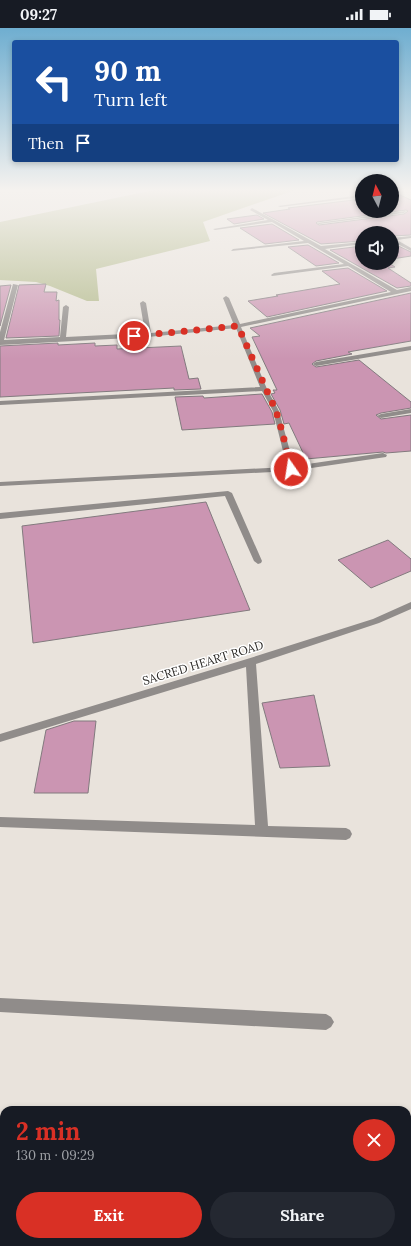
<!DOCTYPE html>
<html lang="en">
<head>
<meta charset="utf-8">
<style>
	:root { --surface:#171b24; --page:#242831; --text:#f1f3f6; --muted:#9ea1a6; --accent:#d93025 }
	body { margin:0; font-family:Lora,serif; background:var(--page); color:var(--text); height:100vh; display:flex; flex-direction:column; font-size:15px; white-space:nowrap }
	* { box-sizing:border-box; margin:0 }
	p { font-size:13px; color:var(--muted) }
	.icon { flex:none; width:22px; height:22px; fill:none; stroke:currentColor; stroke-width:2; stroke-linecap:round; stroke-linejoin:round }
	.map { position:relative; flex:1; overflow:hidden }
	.details { position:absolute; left:0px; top:1078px; width:411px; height:140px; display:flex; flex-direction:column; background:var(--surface); border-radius:12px 12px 0 0; box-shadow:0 2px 6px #0003 }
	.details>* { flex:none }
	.hud { position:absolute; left:12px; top:12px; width:387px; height:122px; border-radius:4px; box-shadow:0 2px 6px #0003; background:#1a4fa0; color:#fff; overflow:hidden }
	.needle { width:26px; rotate:353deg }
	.fabs { position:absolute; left:355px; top:146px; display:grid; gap:8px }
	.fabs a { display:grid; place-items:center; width:44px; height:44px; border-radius:50%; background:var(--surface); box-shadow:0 2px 6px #0003; font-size:20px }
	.pin { position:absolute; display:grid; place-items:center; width:34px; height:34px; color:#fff; margin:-17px; border:2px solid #fff; border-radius:50%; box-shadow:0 1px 4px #0007 }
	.me { position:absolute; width:44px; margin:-22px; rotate:347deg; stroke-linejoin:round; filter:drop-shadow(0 0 3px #0008) }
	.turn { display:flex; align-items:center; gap:14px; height:84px; padding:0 16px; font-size:18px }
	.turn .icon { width:52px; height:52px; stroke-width:2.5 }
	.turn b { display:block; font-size:28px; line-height:34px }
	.then { display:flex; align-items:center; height:38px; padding:0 16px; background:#0003; gap:8px; font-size:15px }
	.round { display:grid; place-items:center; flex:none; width:42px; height:42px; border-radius:21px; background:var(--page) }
	.summary { display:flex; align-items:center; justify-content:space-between; height:68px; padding:0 16px }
	h1 { font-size:24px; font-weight:800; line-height:30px; color:var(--accent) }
	.action { display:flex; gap:8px; margin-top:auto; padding:8px 16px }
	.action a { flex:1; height:46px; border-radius:24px; background:var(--accent); color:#fff; font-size:16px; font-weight:800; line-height:46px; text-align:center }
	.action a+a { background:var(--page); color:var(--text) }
	.status { display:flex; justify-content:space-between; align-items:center; height:28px; padding:0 20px; background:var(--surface); direction:ltr }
	.status svg { height:11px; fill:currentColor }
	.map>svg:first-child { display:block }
</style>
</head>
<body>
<div class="status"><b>09:27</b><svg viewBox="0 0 49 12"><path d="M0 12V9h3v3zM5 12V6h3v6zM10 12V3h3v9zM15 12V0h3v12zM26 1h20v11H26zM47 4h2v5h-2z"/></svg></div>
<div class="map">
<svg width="411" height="1218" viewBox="0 0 411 1218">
	<rect width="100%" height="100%" fill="#e9e3dc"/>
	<!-- green -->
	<path fill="#b2b98a" d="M 159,161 L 298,161 L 203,194 L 210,213 L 96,241 L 99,273 L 87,273 L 50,258 L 36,254 L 0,252 L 0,194 Z"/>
	<!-- building -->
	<g fill="#cb95b2" stroke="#827a7e" fill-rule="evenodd">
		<path d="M 392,166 L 398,166 L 411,172 L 411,207 L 392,208 L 392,205 L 362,205 L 362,213 L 321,216 L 263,185 L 290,181 L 288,180 L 362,171 L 362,183 L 392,183 ZM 406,182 L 408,183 L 404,186 L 319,197 L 316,195 L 317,194 Z"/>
		<path d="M 257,187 L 264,191 L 234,196 L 227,191 Z"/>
		<path d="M 272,196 L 299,212 L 265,216 L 240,200 Z"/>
		<path d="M 392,215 L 411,224 L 411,228 L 392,231 Z"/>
		<path d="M 308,217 L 339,235 L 316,238 L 288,219 Z"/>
		<path d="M 362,218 L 362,235 L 389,235 L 395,239 L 388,240 L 411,255 L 411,258 L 397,260 L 330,222 Z"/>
		<path d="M 348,240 L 387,263 L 267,289 L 248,273 L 278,268 L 276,267 L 340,256 L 322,243 Z"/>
		<path d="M 46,256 L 44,264 L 57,264 L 56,273 L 59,272 L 59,292 L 60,292 L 59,308 L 6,310 L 19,257 Z"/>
		<path d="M 11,257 L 0,298 L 0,258 Z"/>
		<path d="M 411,265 L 411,313 L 348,324 L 352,326 L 316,333 L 312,336 L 316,339 L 359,332 L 411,374 L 411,380 L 381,385 L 376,387 L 381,391 L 411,387 L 411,423 L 386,425 L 383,424 L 306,431 L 289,395 L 284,396 L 280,382 L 271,366 L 275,365 L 273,362 L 277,362 L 252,309 L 260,308 L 250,300 Z"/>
		<path d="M 58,315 L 58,317 L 95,315 L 95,318 L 117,317 L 117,321 L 181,318 L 189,351 L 198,350 L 201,361 L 174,362 L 174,360 L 0,369 L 0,318 Z"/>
		<path d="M 262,366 L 272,384 L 275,396 L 182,402 L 175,369 L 203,368 L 204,370 Z"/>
		<path d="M 206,474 L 250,582 L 33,615 L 22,498 Z"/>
		<path d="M 388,512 L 411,531 L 411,543 L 371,560 L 338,532 Z"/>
		<path d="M 314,667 L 330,738 L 280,740 L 262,675 Z"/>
		<path d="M 74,693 L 96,693 L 88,765 L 34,765 L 46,702 Z"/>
	</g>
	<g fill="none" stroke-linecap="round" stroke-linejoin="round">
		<!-- minor -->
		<g fill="#908c8a" fill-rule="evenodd">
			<path d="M 362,167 L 362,169 L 280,179 L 278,178 Z"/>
			<path d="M 252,180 L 321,218 L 362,214 L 362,216 L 325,221 L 397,262 L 411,259 L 411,263 L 241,299 L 267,361 L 279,383 L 294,438 L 383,425 L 387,427 L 386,429 L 291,443 L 0,458 L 0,454 L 287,439 L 273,383 L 262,363 L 0,377 L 0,373 L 260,359 L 236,300 L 148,309 L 0,317 L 0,304 L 13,256 L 18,257 L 4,312 L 60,309 L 63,279 L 66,277 L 69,279 L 66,309 L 145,305 L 140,275 L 143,273 L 146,275 L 151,305 L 234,297 L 223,270 L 226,268 L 229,270 L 240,296 L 391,264 L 348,238 L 272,248 L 271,247 L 274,245 L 344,236 L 308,215 L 231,223 L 233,221 L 304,213 L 272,194 L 215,202 L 213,201 L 268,192 L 250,182 Z"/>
			<path d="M 406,183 L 404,185 L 319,196 L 317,195 Z"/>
			<path d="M 411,208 L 411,210 L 397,212 L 411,220 L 411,223 L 392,213 L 392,210 Z"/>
			<path d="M 411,318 L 411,322 L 316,338 L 313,336 L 316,334 Z"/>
			<path d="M 411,381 L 411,385 L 381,390 L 377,388 L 381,386 Z"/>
			<path d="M 228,463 L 232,465 L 262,533 L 261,535 L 258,536 L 254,533 L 225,468 L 0,491 L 0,485 Z"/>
			<path d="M 411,574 L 411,581 L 379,595 L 256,636 L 268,798 L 346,800 L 350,802 L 352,806 L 350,810 L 346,812 L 0,799 L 0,789 L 255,797 L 246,639 L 0,714 L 0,706 L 247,631 L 373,591 Z"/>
			<path d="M 0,970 L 326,986 L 331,989 L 334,994 L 331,999 L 326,1002 L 0,984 Z"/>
		</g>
	</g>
	<!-- sky -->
	<linearGradient id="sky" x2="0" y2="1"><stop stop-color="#6faed0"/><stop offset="0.49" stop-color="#f5f2ef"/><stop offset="1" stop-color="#f5f2ef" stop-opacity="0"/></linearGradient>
	<rect width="411" height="331" fill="url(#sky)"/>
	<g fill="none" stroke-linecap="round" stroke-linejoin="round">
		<!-- route -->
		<path stroke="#d93025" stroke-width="7" stroke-dasharray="0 12.6" d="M 134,308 L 238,298 L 276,383 L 282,403 L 291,441"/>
	</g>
	<g text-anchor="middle" stroke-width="3" stroke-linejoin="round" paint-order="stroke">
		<!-- street labels -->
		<g font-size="12" fill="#2b2926" stroke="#fff">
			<text transform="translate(203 635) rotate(-17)" y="4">SACRED HEART ROAD</text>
		</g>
	</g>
</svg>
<div class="fabs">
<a><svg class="needle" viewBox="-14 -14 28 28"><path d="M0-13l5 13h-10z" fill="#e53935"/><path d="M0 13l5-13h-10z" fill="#9ea1a6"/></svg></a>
<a><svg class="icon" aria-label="sound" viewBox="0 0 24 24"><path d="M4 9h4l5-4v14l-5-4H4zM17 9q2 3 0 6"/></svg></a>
</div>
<div class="pin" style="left:134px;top:308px;background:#d93025"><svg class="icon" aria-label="arrive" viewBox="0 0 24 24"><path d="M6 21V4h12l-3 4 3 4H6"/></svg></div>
<svg class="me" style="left:291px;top:441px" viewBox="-20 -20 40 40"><circle r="17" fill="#d93025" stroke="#fff" stroke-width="3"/><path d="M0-11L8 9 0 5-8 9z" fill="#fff"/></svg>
<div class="hud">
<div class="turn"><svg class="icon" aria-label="left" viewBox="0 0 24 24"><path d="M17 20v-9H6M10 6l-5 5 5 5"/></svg><div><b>90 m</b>Turn left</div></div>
<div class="then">Then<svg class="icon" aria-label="arrive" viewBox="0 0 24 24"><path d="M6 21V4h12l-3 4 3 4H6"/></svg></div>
</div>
<section class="details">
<div class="summary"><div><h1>2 min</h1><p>130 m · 09:29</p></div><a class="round" style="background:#d93025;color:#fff"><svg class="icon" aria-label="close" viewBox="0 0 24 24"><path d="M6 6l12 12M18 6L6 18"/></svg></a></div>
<div class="action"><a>Exit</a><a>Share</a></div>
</section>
</div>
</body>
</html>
